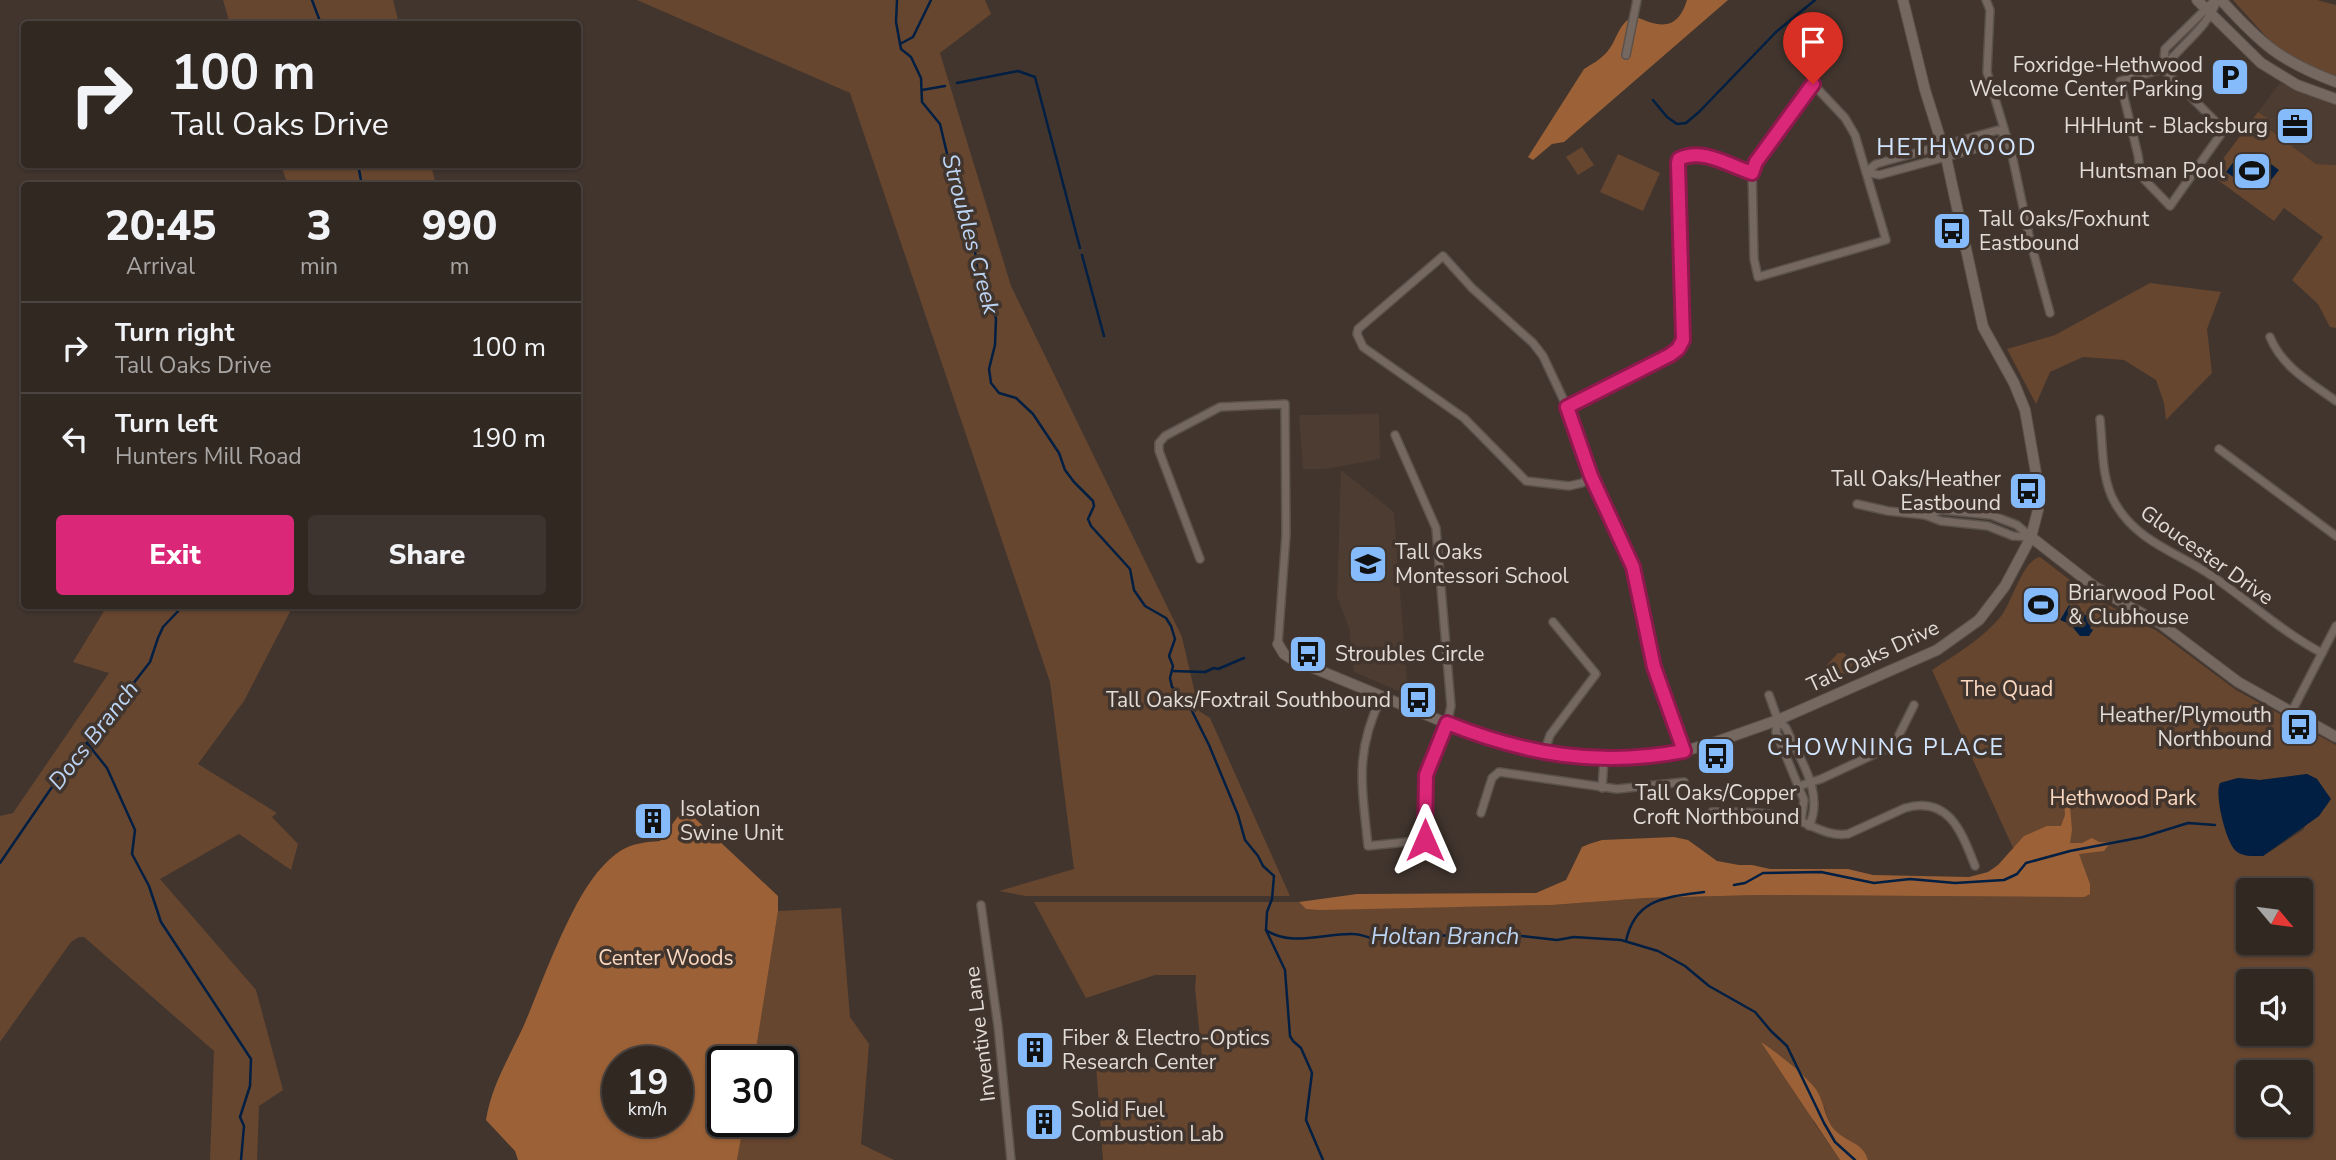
<!DOCTYPE html>
<html lang="en">
<head>
<meta charset="utf-8">
<style>
	:root { --surface:#312822; --page:#3d342f; --text:#f1f3f6; --muted:#a8a6a5; --line:#4c4440; --accent:#db2777 }
	body { margin:0; font-family:"Nunito Sans",sans-serif; background:var(--page); color:var(--text); height:100vh; display:flex; flex-direction:column; font-size:26px; white-space:nowrap }
	* { box-sizing:border-box; margin:0 }
	p { font-size:23px; color:var(--muted) }
	.icon { flex:none; width:38px; height:38px; fill:none; stroke:currentColor; stroke-width:2; stroke-linecap:round; stroke-linejoin:round }
	.map { position:relative; flex:1; overflow:hidden }
	.panel { position:absolute; left:21px; top:182px; width:560px; height:427px; display:flex; flex-direction:column; background:var(--surface); border-radius:7px; box-shadow:0 2px 5px #0004,0 0 0 2px var(--line) }
	.panel>* { flex:none }
	.guide { position:absolute; left:21px; top:21px; width:560px; height:147px; border-radius:7px; box-shadow:0 2px 5px #0004,0 0 0 2px var(--line); background:#312822; color:var(--text); overflow:hidden }
	.needle { width:46px; rotate:119deg }
	.tools { position:absolute; left:2236px; top:878px; display:grid; gap:14px }
	.tools a { display:grid; place-items:center; width:77px; height:77px; border-radius:7px; background:var(--surface); box-shadow:0 2px 5px #0004,0 0 0 2px var(--line); font-size:35px }
	.speed { position:absolute; left:602px; top:1046px; display:flex; gap:14px; font-size:35px; font-weight:700; text-align:center }
	.speed>* { display:grid; place-content:center; width:91px; height:91px; border-radius:50%; background:var(--surface); box-shadow:0 2px 5px #0004,0 0 0 2px var(--line); line-height:1 }
	.speed small { font-size:18px; font-weight:400 }
	.speed .limit { border:4px solid #111; border-radius:10px; background:#fff; color:#111 }
	.pin { position:absolute; display:grid; place-items:center; width:60px; height:60px; color:#fff; margin:-72px -30px; border-radius:50% 50% 50% 0; rotate:-45deg; box-shadow:0 0 7px #0007 }
	.pin .icon { rotate:45deg }
	.me { position:absolute; width:77px; margin:-38px; rotate:0deg; stroke-linejoin:round; filter:drop-shadow(0 0 5px #0008) }
	.turn { display:flex; align-items:center; gap:24px; height:147px; padding:0 35px; font-size:32px }
	.turn .icon { width:91px; height:91px; stroke-width:2.5 }
	.turn b { display:block; font-size:49px; line-height:60px }
	.eta { display:flex; justify-content:space-evenly; align-items:center; height:119px; text-align:center }
	.eta b { font-size:42px; font-weight:800; line-height:49px }
	.action { display:flex; gap:14px; margin-top:auto; padding:14px 35px }
	.action a { flex:1; height:80px; border-radius:7px; background:var(--accent); color:#fff; font-size:28px; font-weight:800; line-height:80px; text-align:center }
	.action a+a { background:var(--page); color:var(--text) }
	ul { padding:0; list-style:none }
	li { display:flex; align-items:center; gap:21px; height:91px; padding:0 35px; border-top:2px solid var(--line) }
	li div { flex:1 }
	li b { display:block; font-size:26px }
	li em { font-style:normal }
	.map>svg:first-child { display:block }
</style>
</head>
<body>
<div class="map">
<svg width="2336" height="1160" viewBox="0 0 2336 1160">
	<rect width="100%" height="100%" fill="#41352e"/>
	<!-- built -->
	<g fill="#4d3c31">
		<path d="M 2280,83 L 2336,105 L 2336,165 L 2316,164 L 2265,126 L 2269,120 L 2258,112 Z"/>
		<path d="M 1379,414 L 1380,459 L 1325,469 L 1303,469 L 1299,415 Z"/>
		<path d="M 1341,470 L 1394,512 L 1408,695 L 1354,672 L 1349,627 L 1337,597 Z"/>
	</g>
	<!-- green -->
	<g fill="#67462f" fill-rule="evenodd">
		<path d="M 223,0 L 393,0 L 399,24 L 230,24 Z"/>
		<path d="M 637,0 L 985,0 L 991,14 L 940,53 L 1011,286 L 1182,637 L 1199,711 L 1210,718 L 1290,896 L 1026,896 L 999,891 L 1074,869 L 1050,682 L 850,93 Z"/>
		<path d="M 2233,0 L 2317,0 L 2336,5 L 2336,76 L 2296,61 L 2280,52 Z"/>
		<path d="M 2258,112 L 2270,120 L 2265,126 L 2316,164 L 2336,165 L 2336,328 L 2330,327 L 2318,304 L 2292,280 L 2323,237 L 2284,208 L 2274,221 L 2211,175 Z"/>
		<path d="M 1582,147 L 1594,165 L 1578,175 L 1566,157 Z"/>
		<path d="M 1618,154 L 1660,173 L 1643,211 L 1600,192 Z"/>
		<path d="M 281,165 L 431,165 L 436,185 L 288,185 Z"/>
		<path d="M 2150,283 L 2221,292 L 2207,329 L 2212,373 L 2166,420 L 2164,403 L 2156,380 L 2124,360 L 2083,357 L 2050,372 L 2036,404 L 2007,349 L 2055,335 Z"/>
		<path d="M 2040,557 L 2088,594 L 2157,631 L 2236,690 L 2336,745 L 2336,1160 L 1868,1160 C 1863,1144 1849,1143 1838,1133 C 1829,1126 1827,1116 1824,1106 L 1813,1121 L 1840,1160 L 1103,1160 L 1096,1065 L 1117,1068 L 1203,1067 L 1195,988 L 1196,975 L 1155,975 L 1086,998 L 1034,902 L 1299,902 L 1306,909 L 1552,905 L 1646,898 L 1759,895 L 2084,897 L 2034,894 L 1932,670 C 1956,654 1984,638 2002,615 C 2012,601 2023,560 2040,557 ZM 2307,774 L 2317,779 L 2326,793 L 2303,830 L 2263,856 L 2226,832 L 2220,783 L 2238,778 L 2260,780 ZM 2249,891 L 2301,891 L 2301,943 L 2249,943 ZM 2249,982 L 2301,982 L 2301,1034 L 2249,1034 ZM 2249,1073 L 2301,1073 L 2301,1125 L 2249,1125 Z"/>
		<path d="M 107,606 L 293,606 L 244,701 L 198,764 L 277,813 L 272,817 L 298,844 L 291,870 L 239,834 L 160,879 L 256,990 L 283,1090 L 259,1106 L 257,1160 L 210,1160 L 214,1051 L 84,937 L 79,937 L 71,942 L 0,1042 L 0,816 L 13,813 L 109,673 L 73,662 Z"/>
		<path d="M 1838,653 L 1844,653 L 1852,660 L 1852,666 L 1840,679 L 1834,679 L 1826,672 L 1825,667 Z"/>
		<path d="M 841,908 L 850,1017 L 869,1044 L 861,1144 L 894,1160 L 737,1160 L 744,1122 L 782,1122 L 782,1062 L 754,1062 L 778,911 Z"/>
	</g>
	<!-- forest -->
	<g fill="#9c6136" fill-rule="evenodd">
		<path d="M 1687,0 L 1728,0 L 1564,142 L 1552,144 L 1533,160 L 1528,157 L 1584,69 C 1592,64 1600,60 1607,52 C 1617,41 1618,23 1634,16 C 1659,27 1677,32 1687,0 Z"/>
		<path d="M 2067,793 L 2069,795 L 2072,830 L 2070,843 L 2082,843 L 2092,838 L 2099,842 L 2110,843 L 2104,851 L 2079,854 L 2090,884 L 2090,894 L 2084,897 L 1759,895 L 1646,898 L 1552,905 L 1320,910 L 1306,909 L 1299,902 L 1357,894 L 1536,893 L 1566,880 L 1582,847 L 1589,844 L 1602,840 L 1674,837 L 1688,840 L 1717,861 L 1739,865 L 1752,865 L 1770,869 L 1848,869 L 1873,875 L 1969,877 L 1988,872 L 1998,865 L 2024,836 L 2047,826 L 2061,826 L 2065,815 L 2064,795 Z"/>
		<path d="M 684,808 L 778,896 L 778,911 L 754,1062 L 723,1062 L 723,1122 L 744,1122 L 737,1160 L 518,1160 L 515,1151 L 486,1120 C 491,1086 510,1056 524,1025 C 543,981 571,899 603,866 C 622,846 633,843 660,841 ZM 618,1062 L 677,1062 L 677,1122 L 618,1122 Z"/>
		<path d="M 1761,1042 C 1780,1055 1801,1071 1815,1088 C 1825,1101 1824,1121 1837,1132 C 1849,1143 1863,1143 1868,1160 L 1840,1160 Z"/>
	</g>
	<!-- water -->
	<g fill="#001f43">
		<path d="M 2256,153 L 2279,170 L 2271,180 L 2262,174 L 2251,189 L 2226,172 L 2235,160 L 2246,167 Z"/>
		<path d="M 2069,605 L 2093,620 L 2090,628 L 2093,630 L 2089,636 L 2080,636 L 2070,624 L 2060,620 Z"/>
		<path d="M 2307,774 L 2317,779 L 2331,799 L 2319,816 L 2263,856 C 2255,856 2242,857 2236,851 C 2226,843 2214,794 2220,783 L 2238,778 L 2260,780 Z"/>
	</g>
	<g fill="none" stroke-linecap="round" stroke-linejoin="round">
		<!-- stream -->
		<g stroke="#001f43" stroke-width="2.5">
			<path d="M 312,0 L 321,24"/>
			<path d="M 897,0 L 896,22 L 901,49 L 911,57 L 921,78 L 922,102 L 940,124 L 949,162 L 957,176 L 973,234 L 977,268 L 985,280 L 996,319 L 995,345 L 989,369 L 991,383 L 999,393 L 1016,398 L 1033,414 L 1059,453 L 1065,470 L 1074,482 L 1093,501 L 1094,506 L 1088,519 L 1091,526 L 1130,569 L 1134,590 L 1145,606 L 1166,618 L 1171,626 L 1175,639 L 1169,656 L 1173,666 L 1170,678 L 1172,687 L 1187,701 L 1209,745 L 1238,815 L 1245,840 L 1258,856 L 1263,866 L 1274,876 L 1272,899 L 1267,912 L 1266,930 L 1285,970 L 1290,1036 L 1293,1041 L 1301,1048 L 1312,1073 L 1306,1120 L 1323,1160"/>
			<path d="M 900,44 L 913,37 L 931,0"/>
			<path d="M 957,83 L 1018,71 L 1035,77 L 1080,248"/>
			<path d="M 922,90 L 945,86"/>
			<path d="M 1653,100 L 1667,117 L 1677,124 L 1686,123 L 1699,112 L 1776,32 L 1815,0"/>
			<path d="M 358,164 L 362,186"/>
			<path d="M 1082,255 L 1104,336"/>
			<path d="M 1172,671 L 1205,672 L 1214,668 L 1218,669 L 1244,658"/>
			<path d="M 87,743 L 107,768 L 135,830 L 132,854 L 149,886 L 161,922 L 251,1059 L 250,1086 L 240,1117 L 244,1126 L 241,1160"/>
			<path d="M 0,863 L 78,749 L 87,743 L 150,662 L 158,638 L 163,627 L 183,606"/>
			<path d="M 1734,885 L 1745,883 L 1763,873 L 1821,872 L 1874,883 L 1910,879 L 1955,883 L 2004,880 L 2017,874 L 2026,863 L 2070,851 L 2143,837 L 2188,823 L 2215,825"/>
			<path d="M 1266,930 C 1290,947 1325,933 1353,934 C 1360,934 1367,937 1374,939 L 1496,933 L 1557,940 L 1574,937 L 1621,940 L 1658,951 L 1685,966 L 1709,986 L 1755,1012 L 1771,1031 L 1787,1046 L 1824,1123 L 1835,1142 L 1855,1160"/>
			<path d="M 1626,941 C 1635,898 1667,897 1704,892"/>
		</g>
		<!-- street casing -->
		<g stroke="#5b524c" stroke-width="10">
			<g id="street">
				<path d="M 1986,0 L 1990,10 L 1987,72 L 2012,155 L 2030,240 L 2050,313"/>
				<path d="M 2215,0 L 2165,49 L 2163,69 L 2217,123 L 2221,134 L 2170,206 L 2141,176 L 2138,155 L 2120,81 L 2163,69 C 2180,45 2208,28 2217,0"/>
				<path d="M 1626,55 L 1637,0"/>
				<path d="M 1813,84 L 1845,118 L 1855,135 L 1886,240 L 1758,277 L 1754,259 L 1752,170 Z"/>
				<path d="M 1998,130 L 2005,134 L 2001,142 L 1879,175 L 1866,172 L 1876,164 Z"/>
				<path d="M 2270,337 C 2282,367 2311,383 2336,401"/>
				<path d="M 1567,407 L 1670,355 L 1678,349 L 1683,340 L 1677,163 L 1679,159 C 1701,147 1730,165 1752,173"/>
				<path d="M 2100,419 C 2103,446 2101,479 2115,503 C 2137,542 2177,552 2212,576 C 2249,601 2282,632 2322,653"/>
				<path d="M 2219,449 L 2336,536"/>
				<path d="M 1591,476 L 1582,483 L 1569,486 L 1526,481 L 1464,418 L 1363,347 L 1357,334 L 1358,329 L 1443,256 L 1472,288 L 1533,343 L 1543,356 L 1567,407 L 1595,487 L 1631,561 L 1643,606 L 1654,667 L 1684,751"/>
				<path d="M 1857,504 L 1888,511 L 1925,515 L 1941,521 L 1988,526 L 2013,536 L 2031,537"/>
				<path d="M 1926,515 L 1942,510 L 1991,515 L 2017,525 L 2031,537"/>
				<path d="M 1200,559 L 1159,451 L 1159,443 L 1165,436 L 1220,407 L 1285,404 L 1286,535 L 1278,644"/>
				<path d="M 1769,695 L 1778,720 L 1776,732 L 1804,800 L 1801,821"/>
				<path d="M 1382,696 C 1354,752 1362,786 1368,846 L 1425,840 L 1426,775 L 1449,715 L 1451,706 L 1436,528 L 1395,435"/>
				<path d="M 2291,713 L 2336,626"/>
				<path d="M 1778,720 L 1786,728 C 1799,758 1825,793 1809,826"/>
				<path d="M 1544,753 L 1550,735 L 1596,674 L 1553,622"/>
				<path d="M 1799,786 L 1821,779 L 1890,747 L 1897,739 L 1914,705"/>
				<path d="M 1602,788 L 1604,759"/>
				<path d="M 1712,812 C 1738,812 1765,811 1790,818 C 1811,823 1825,837 1848,834 L 1905,808 C 1949,795 1962,833 1975,866"/>
				<path d="M 1481,813 L 1492,778 L 1499,772 L 1617,789 L 1684,782"/>
				<path d="M 981,905 L 998,1026 L 1011,1160"/>
			</g>
		</g>
		<!-- secondary casing -->
		<g stroke="#5b524c" stroke-width="12">
			<g id="secondary">
				<path d="M 2197,0 L 2261,63 L 2297,85 L 2336,99"/>
				<path d="M 2221,0 C 2261,44 2280,61 2336,82"/>
				<path d="M 2031,537 L 2095,587 L 2161,624 L 2238,682 L 2336,737"/>
				<path d="M 1278,644 L 1284,654 L 1292,659 L 1446,723 L 1505,744 L 1571,757 L 1643,758 L 1684,751 L 1713,743 L 1778,720 L 1937,650 L 1979,620 L 2005,586 L 2031,537 L 2038,510 L 2036,473 L 2025,410 L 2014,383 L 1983,327 L 1946,157 L 1925,90 L 1903,0"/>
			</g>
		</g>
		<!-- street -->
		<use href="#street" stroke="#756860" stroke-width="7"/>
		<!-- secondary -->
		<use href="#secondary" stroke="#756860" stroke-width="10"/>
	</g>
	<g fill="none" stroke-linecap="round" stroke-linejoin="round">
		<!-- route casing -->
		<g stroke="#8e194d" stroke-width="18">
			<path id="route" d="M 1425,840 L 1426,775 L 1447,723 C 1527,755 1599,767 1684,751 L 1654,667 L 1633,567 L 1591,476 L 1567,407 L 1670,355 L 1678,349 L 1683,340 L 1678,163 L 1679,159 C 1702,147 1730,166 1752,173 L 1756,162 L 1813,84"/>
		</g>
		<!-- route -->
		<use href="#route" stroke="#db2777" stroke-width="12"/>
	</g>
	<!-- icons -->
	<defs>
		<g id="parking-square" transform="scale(2.0125)"><rect x="-9" y="-9" width="18" height="18" rx="4" fill="#86bbfb" stroke="#41352e"/><path d="M-3.5-5.5H1a3.5 3.5 0 0 1 0 7H-1V5.5H-3.5ZM-1-3.4V-.6H.8a1.4 1.4 0 0 0 0-2.8Z" fill="#111"/></g>
		<g id="office-square" transform="scale(2.0125)"><rect x="-9" y="-9" width="18" height="18" rx="4" fill="#86bbfb" stroke="#41352e"/><path d="M-6-3h4V-5.5h4V-3h4V5H-6ZM-1-4.5V-3h2v-1.5ZM-6 0V1H6V0Z" fill="#111"/></g>
		<g id="stadium-square" transform="scale(2.0125)"><rect x="-9" y="-9" width="18" height="18" rx="4" fill="#86bbfb" stroke="#41352e"/><path d="M0-5a6.5 5 0 1 0 0 10a6.5 5 0 1 0 0-10ZM-3.5-1.8h7v3.6h-7Z" fill="#111"/></g>
		<g id="bus-square" transform="scale(2.0125)"><rect x="-9" y="-9" width="18" height="18" rx="4" fill="#86bbfb" stroke="#41352e"/><path d="M-5-6H5V4H4V6H2V4H-2V6H-4V4H-5ZM-3.5-4V0h7V-4ZM-3.5 1.2v1.5H-2V1.2ZM2 1.2v1.5H3.5V1.2Z" fill="#111"/></g>
		<g id="school-square" transform="scale(2.0125)"><rect x="-9" y="-9" width="18" height="18" rx="4" fill="#86bbfb" stroke="#41352e"/><path d="M0-5L7-2L0 1L-7-2ZM-4 1L0 2.5L4 1V4Q0 6-4 4Z" fill="#111"/></g>
		<g id="building-square" transform="scale(2.0125)"><rect x="-9" y="-9" width="18" height="18" rx="4" fill="#86bbfb" stroke="#41352e"/><path d="M-4-6H4V6H1V3H-1V6H-4ZM-2.5-4.3h1.7v1.8h-1.7ZM.8-4.3h1.7v1.8H.8ZM-2.5-1h1.7V.8h-1.7ZM.8-1h1.7V.8H.8Z" fill="#111"/></g>
	</defs>
	<g fill-rule="evenodd">
		<use href="#parking-square" x="2230" y="77"/>
		<use href="#office-square" x="2295" y="126"/>
		<use href="#stadium-square" x="2252" y="171"/>
		<use href="#bus-square" x="1952" y="231"/>
		<use href="#bus-square" x="2028" y="491"/>
		<use href="#school-square" x="1368" y="564"/>
		<use href="#stadium-square" x="2041" y="605"/>
		<use href="#bus-square" x="1308" y="654"/>
		<use href="#bus-square" x="1418" y="700"/>
		<use href="#bus-square" x="2299" y="727"/>
		<use href="#bus-square" x="1716" y="756"/>
		<use href="#building-square" x="653" y="821"/>
		<use href="#building-square" x="1035" y="1050"/>
		<use href="#building-square" x="1044" y="1122"/>
	</g>
	<g text-anchor="middle" stroke-width="7" stroke-linejoin="round" paint-order="stroke">
		<!-- poi labels -->
		<g font-size="21" fill="#e2dbd6" stroke="#41352e" text-anchor="start">
			<text x="2203" y="72" text-anchor="end">Foxridge-Hethwood<tspan x="2203" dy="24">Welcome Center Parking</tspan></text>
			<text x="2268" y="133" text-anchor="end">HHHunt - Blacksburg</text>
			<text x="2225" y="178" text-anchor="end">Huntsman Pool</text>
			<text x="1979" y="226">Tall Oaks/Foxhunt<tspan x="1979" dy="24">Eastbound</tspan></text>
			<text x="2001" y="486" text-anchor="end">Tall Oaks/Heather<tspan x="2001" dy="24">Eastbound</tspan></text>
			<text x="1395" y="559">Tall Oaks<tspan x="1395" dy="24">Montessori School</tspan></text>
			<text x="2068" y="600">Briarwood Pool<tspan x="2068" dy="24">&amp; Clubhouse</tspan></text>
			<text x="1335" y="661">Stroubles Circle</text>
			<text x="1391" y="707" text-anchor="end">Tall Oaks/Foxtrail Southbound</text>
			<text x="2272" y="722" text-anchor="end">Heather/Plymouth<tspan x="2272" dy="24">Northbound</tspan></text>
			<text x="1716" y="800" text-anchor="middle">Tall Oaks/Copper<tspan x="1716" dy="24">Croft Northbound</tspan></text>
			<text x="680" y="816">Isolation<tspan x="680" dy="24">Swine Unit</tspan></text>
			<text x="1062" y="1045">Fiber &amp; Electro-Optics<tspan x="1062" dy="24">Research Center</tspan></text>
			<text x="1071" y="1117">Solid Fuel<tspan x="1071" dy="24">Combustion Lab</tspan></text>
		</g>
		<!-- street labels -->
		<g font-size="21" fill="#e2dbd6" stroke="#41352e">
			<text transform="translate(2207 555) rotate(35)" y="7">Gloucester Drive</text>
			<text transform="translate(1873 656) rotate(-25)" y="7">Tall Oaks Drive</text>
			<text transform="translate(980 1034) rotate(-97)" y="7">Inventive Lane</text>
		</g>
		<!-- park labels -->
		<g font-size="21" fill="#fbd8c0" stroke="#41352e">
			<text x="2007" y="696">The Quad</text>
			<text x="2123" y="805">Hethwood Park</text>
			<text x="666" y="965">Center Woods</text>
		</g>
		<!-- water labels -->
		<g font-size="23" font-style="italic" fill="#bcd4f3" stroke="#41352e">
			<text transform="translate(971 234) rotate(75)" y="8">Stroubles Creek</text>
			<text transform="translate(93 735) rotate(-52)" y="8">Docs Branch</text>
			<text x="1445" y="944">Holtan Branch</text>
		</g>
		<!-- neighbourhood labels -->
		<g font-size="23" letter-spacing="2" fill="#d1e5fe" stroke="#41352e">
			<text x="1886" y="755">CHOWNING PLACE</text>
		</g>
		<!-- quarter labels -->
		<g font-size="24" letter-spacing="2" fill="#d1e5fe" stroke="#41352e">
			<text x="1957" y="155">HETHWOOD</text>
		</g>
	</g>
</svg>
<div class="tools">
<a><svg class="needle" viewBox="-14 -14 28 28"><path d="M0-13l5 13h-10z" fill="#e53935"/><path d="M0 13l5-13h-10z" fill="#a8a6a5"/></svg></a>
<a><svg class="icon" aria-label="sound" viewBox="0 0 24 24"><path d="M4 9h4l5-4v14l-5-4H4zM17 9q2 3 0 6"/></svg></a>
<a><svg class="icon" aria-label="search" viewBox="0 0 24 24"><circle cx="10" cy="10" r="6"/><path d="M15 15l6 6"/></svg></a>
</div>
<div class="speed"><div>19<small>km/h</small></div><div class="limit">30</div></div>
<div class="pin" style="left:1813px;top:84px;background:#d93025"><svg class="icon" aria-label="arrive" viewBox="0 0 24 24"><path d="M6 21V4h12l-3 4 3 4H6"/></svg></div>
<svg class="me" style="left:1425px;top:840px" viewBox="-20 -20 40 40"><path d="M0-17L14 15 0 8-14 15z" fill="#db2777" stroke="#fff" stroke-width="4"/></svg>
<div class="guide">
<div class="turn"><svg class="icon" aria-label="right" viewBox="0 0 24 24"><path d="M7 20v-9h11M14 6l5 5-5 5"/></svg><div><b>100 m</b>Tall Oaks Drive</div></div>
</div>
<section class="panel">
<div class="eta">
<div><b>20:45</b><p>Arrival</p></div>
<div><b>3</b><p>min</p></div>
<div><b>990</b><p>m</p></div>
</div>
<ul>
<li><svg class="icon" aria-label="right" viewBox="0 0 24 24"><path d="M7 20v-9h11M14 6l5 5-5 5"/></svg><div><b>Turn right</b><p>Tall Oaks Drive</p></div><em>100 m</em></li>
<li><svg class="icon" aria-label="left" viewBox="0 0 24 24"><path d="M17 20v-9H6M10 6l-5 5 5 5"/></svg><div><b>Turn left</b><p>Hunters Mill Road</p></div><em>190 m</em></li>
</ul>
<div class="action"><a>Exit</a><a>Share</a></div>
</section>
</div>
</body>
</html>
